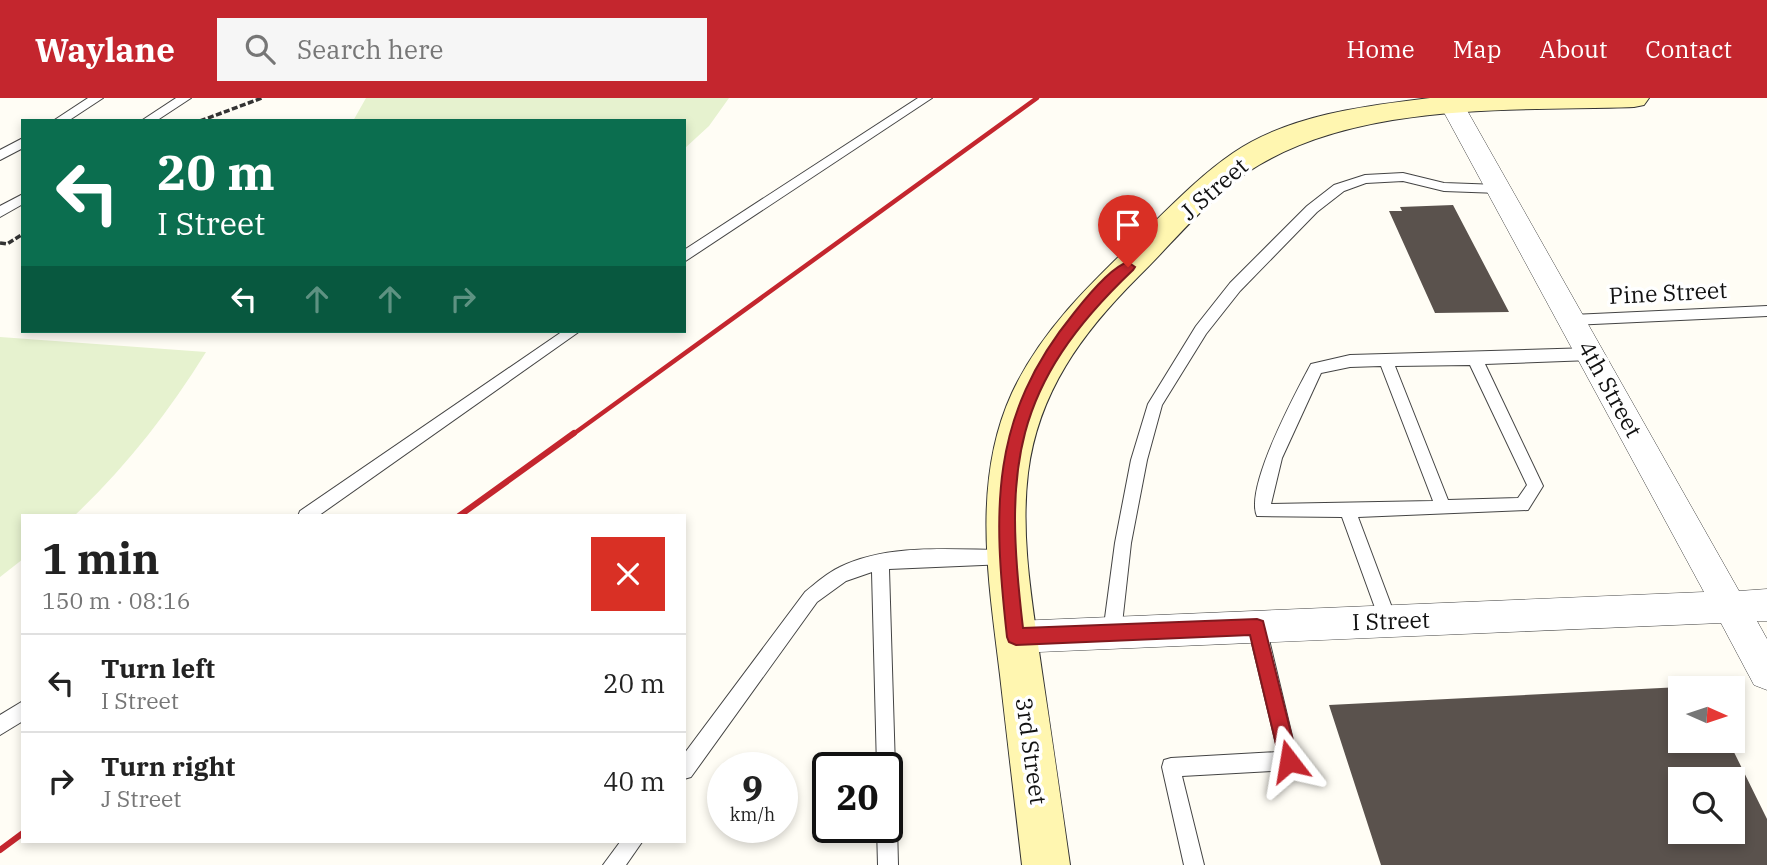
<!DOCTYPE html>
<html lang="en">
<head>
<meta charset="utf-8">
<style>
	:root { --surface:#fff; --page:#f6f6f6; --text:#222; --muted:#767676; --line:#e0e0e0; --accent:#c4262e }
	body { margin:0; font-family:"IBM Plex Serif",serif; background:var(--page); color:var(--text); height:100vh; display:flex; flex-direction:column; font-size:26px; white-space:nowrap }
	* { box-sizing:border-box; margin:0 }
	p { font-size:23px; color:var(--muted) }
	.icon { flex:none; width:38px; height:38px; fill:none; stroke:currentColor; stroke-width:2; stroke-linecap:round; stroke-linejoin:round }
	.map { position:relative; flex:1; overflow:hidden }
	.drawer { position:absolute; left:21px; top:416px; width:665px; height:329px; display:flex; flex-direction:column; background:var(--surface); border-radius:0px; box-shadow:0 4px 10px #0003 }
	.drawer>* { flex:none }
	.hud { position:absolute; left:21px; top:21px; width:665px; height:214px; border-radius:0px; box-shadow:0 4px 10px #0003; background:#0b6e4f; color:#fff; overflow:hidden }
	.needle { width:46px; rotate:93deg }
	.controls { position:absolute; left:1668px; top:578px; display:grid; gap:14px }
	.controls a { display:grid; place-items:center; width:77px; height:77px; border-radius:0px; background:var(--surface); box-shadow:0 4px 10px #0003; font-size:35px }
	.speed { position:absolute; left:707px; top:654px; display:flex; gap:14px; font-size:35px; font-weight:700; text-align:center }
	.speed>* { display:grid; place-content:center; width:91px; height:91px; border-radius:50%; background:var(--surface); box-shadow:0 4px 10px #0003; line-height:1 }
	.speed small { font-size:18px; font-weight:400 }
	.speed .limit { border:4px solid #111; border-radius:10px; background:#fff; color:#111 }
	.pin { position:absolute; display:grid; place-items:center; width:60px; height:60px; color:#fff; margin:-72px -30px; border-radius:50% 50% 50% 0; rotate:-45deg; box-shadow:0 0 7px #0007 }
	.pin .icon { rotate:45deg }
	.me { position:absolute; width:77px; margin:-38px; rotate:346deg; stroke-linejoin:round; filter:drop-shadow(0 0 5px #0008) }
	.turn { display:flex; align-items:center; gap:24px; height:147px; padding:0 21px; font-size:32px }
	.turn .icon { width:91px; height:91px; stroke-width:2.5 }
	.turn b { display:block; font-size:49px; line-height:60px }
	.lanes { display:flex; align-items:center; height:66px; padding:0 21px; background:#0003; justify-content:center; gap:35px; direction:ltr }
	.lanes .off { opacity:.35 }
	.round { display:grid; place-items:center; flex:none; width:74px; height:74px; border-radius:0px; background:var(--page) }
	.headline { display:flex; align-items:center; justify-content:space-between; height:119px; padding:0 21px }
	h1 { font-size:42px; font-weight:700; line-height:52px }
	ul { padding:0; list-style:none }
	li { display:flex; align-items:center; gap:21px; height:98px; padding:0 21px; border-top:2px solid var(--line) }
	li div { flex:1 }
	li b { display:block; font-size:26px }
	li em { font-style:normal }
	header { display:flex; align-items:center; gap:42px; box-sizing:border-box; height:98px; padding:0 35px; background:var(--accent); color:#fff }
	header strong { font-size:33px }
	nav { display:flex; gap:38px; margin-inline-start:auto; font-size:24px }
	.search { width:490px; height:63px; background:var(--page); display:flex; align-items:center; gap:18px; box-sizing:border-box; padding:0 24px; border-radius:0px; color:var(--muted); font-size:26px }
	.map>svg:first-child { display:block }
</style>
</head>
<body>
<header>
<strong>Waylane</strong>
<div class="search"><svg class="icon" aria-label="search" viewBox="0 0 24 24"><circle cx="10" cy="10" r="6"/><path d="M15 15l6 6"/></svg>Search here</div>
<nav><a>Home</a><a>Map</a><a>About</a><a>Contact</a></nav>
</header>
<div class="map">
<svg width="1767" height="767" viewBox="0 0 1767 767">
	<rect width="100%" height="100%" fill="#fffdf5"/>
	<!-- pitch -->
	<g fill="#e6f2cf">
		<path d="M 366,0 L 729,0 L 709,28 L 684,51 L 684,23 L 353,23 Z"/>
		<path d="M 0,239 L 206,254 C 168,315 126,369 74,418 L 23,418 L 23,461 L 0,479 Z"/>
	</g>
	<!-- building -->
	<g fill="#5a524d" fill-rule="evenodd">
		<path d="M 1453,107 L 1509,214 L 1435,215 L 1389,113 L 1402,113 L 1400,109 Z"/>
		<path d="M 1700,588 L 1701,590 L 1680,590 L 1680,642 L 1728,642 L 1767,721 L 1767,767 L 1381,767 L 1329,607 ZM 1680,681 L 1732,681 L 1732,733 L 1680,733 Z"/>
	</g>
	<g fill="none" stroke-linecap="round" stroke-linejoin="round">
		<!-- lane casing -->
		<g stroke="#444" stroke-width="2">
			<g id="lane">
				<path d="M 88,0 L 103,0 L 68,23 L 53,23 Z"/>
				<path d="M 176,0 L 191,0 L 156,23 L 141,23 Z"/>
				<path d="M 918,0 L 932,0 L 684,164 L 684,152 Z"/>
				<path d="M 23,40 L 23,50 L 0,62 L 0,52 Z"/>
				<path d="M 1403,75 L 1444,85 L 1499,87 L 1505,91 L 1499,95 L 1444,93 L 1403,83 L 1366,85 L 1344,93 L 1317,114 L 1240,193 L 1206,236 L 1162,307 L 1147,362 L 1131,445 L 1121,535 L 1118,541 L 1112,543 L 1106,541 L 1103,535 L 1115,445 L 1131,362 L 1148,306 L 1196,228 L 1230,185 L 1307,108 L 1334,87 L 1365,77 Z"/>
				<path d="M 23,96 L 23,106 L 0,119 L 0,108 Z"/>
				<path d="M 1767,208 L 1767,218 L 1572,227 L 1565,222 L 1572,217 Z"/>
				<path d="M 563,233 L 580,233 L 318,418 L 298,418 L 300,413 Z"/>
				<path d="M 1591,250 L 1598,256 L 1591,262 L 1485,266 L 1543,388 L 1528,412 L 1358,419 L 1397,523 L 1394,529 L 1388,531 L 1382,529 L 1342,419 L 1257,418 C 1244,390 1296,294 1311,266 L 1350,257 ZM 1470,267 L 1527,387 L 1518,400 L 1448,402 L 1395,268 ZM 1381,268 L 1433,403 L 1271,406 L 1282,360 L 1321,275 L 1350,269 Z"/>
				<path d="M 1006,452 L 1012,454 L 1014,459 L 1012,464 L 1006,466 L 889,471 L 895,670 L 893,677 L 887,679 L 887,670 L 877,670 L 872,474 L 846,483 L 817,504 L 691,679 L 684,681 L 684,656 L 805,494 C 816,485 827,475 840,469 C 889,445 953,452 1006,452 Z"/>
				<path d="M 1257,521 L 1263,523 L 1266,529 L 1298,663 L 1296,670 L 1289,672 L 1182,678 L 1204,767 L 1184,767 L 1162,669 L 1164,662 L 1171,660 L 1278,654 L 1248,529 L 1251,523 Z"/>
				<path d="M 23,603 L 23,623 L 0,637 L 0,617 Z"/>
				<path d="M 887,717 L 894,720 L 897,727 L 898,767 L 878,767 L 877,730 L 887,730 Z"/>
				<path d="M 620,744 L 642,744 L 626,767 L 603,767 Z"/>
			</g>
		</g>
		<!-- street casing -->
		<g stroke="#444" stroke-width="1">
			<path id="street" d="M 1455,0 L 1460,2 L 1464,7 L 1739,493 L 1767,491 L 1767,523 L 1757,523 L 1767,541 L 1767,592 L 1754,587 L 1721,525 L 1015,555 L 1003,550 L 998,539 L 1003,528 L 1015,523 L 1704,494 L 1440,7 L 1444,2 Z"/>
		</g>
		<!-- secondary casing -->
		<g stroke="#333" stroke-width="2">
			<path id="secondary" d="M 1430,0 L 1649,0 L 1644,7 L 1634,9 C 1515,13 1365,4 1259,67 C 1213,94 1176,142 1138,179 C 1082,235 1038,294 1028,375 C 1020,441 1033,509 1042,574 C 1052,639 1061,703 1070,767 L 1022,767 C 1015,704 1007,641 1000,577 C 989,485 971,384 1012,295 C 1041,233 1089,187 1138,140 C 1168,111 1198,79 1233,55 C 1289,17 1364,8 1430,0 Z"/>
		</g>
		<!-- path -->
		<g stroke="#333" stroke-width="3.5" stroke-dasharray="6 2.5" stroke-linecap="butt">
			<path d="M 200,23 L 262,0"/>
			<path d="M 0,145 L 7,146 L 23,136"/>
		</g>
		<!-- lane -->
		<use href="#lane" fill="#fff" fill-rule="evenodd"/>
		<!-- street -->
		<use href="#street" fill="#fff" fill-rule="evenodd"/>
		<!-- secondary -->
		<use href="#secondary" fill="#fff6b0" fill-rule="evenodd"/>
		<!-- rail-far1 -->
		<path stroke="#c4262e" stroke-width="4.5" d="M 572,337 L 1037,0"/>
		<!-- rail -->
		<g stroke="#c4262e" stroke-width="6">
			<path d="M 459,418 L 574,335"/>
			<path d="M 0,752 L 23,735"/>
		</g>
	</g>
	<!-- route -->
	<path fill="#c4262e" stroke="#7f191e" stroke-width="2" d="M 1128,164 L 1135,169 L 1133,172 C 1011,288 1004,370 1023,530 L 1257,521 L 1263,523 L 1298,663 L 1296,670 L 1289,673 L 1282,670 L 1280,663 L 1250,537 L 1016,547 L 1009,544 L 1007,539 C 993,412 989,319 1074,215 C 1085,201 1111,169 1128,164 Z"/>
	<g text-anchor="middle" stroke-width="7" stroke-linejoin="round" paint-order="stroke">
		<!-- street labels -->
		<g font-size="23" fill="#111" stroke="#fff">
			<text transform="translate(1214 91) rotate(-41)" y="8">J Street</text>
			<text transform="translate(1668 195) rotate(-3)" y="8">Pine Street</text>
			<text transform="translate(1610 291) rotate(61)" y="8">4th Street</text>
			<text transform="translate(1391 523) rotate(-2)" y="8">I Street</text>
			<text transform="translate(1031 653) rotate(82)" y="8">3rd Street</text>
		</g>
	</g>
</svg>
<div class="controls">
<a><svg class="needle" viewBox="-14 -14 28 28"><path d="M0-13l5 13h-10z" fill="#e53935"/><path d="M0 13l5-13h-10z" fill="#767676"/></svg></a>
<a><svg class="icon" aria-label="search" viewBox="0 0 24 24"><circle cx="10" cy="10" r="6"/><path d="M15 15l6 6"/></svg></a>
</div>
<div class="speed"><div>9<small>km/h</small></div><div class="limit">20</div></div>
<div class="pin" style="left:1128px;top:169px;background:#d93025"><svg class="icon" aria-label="arrive" viewBox="0 0 24 24"><path d="M6 21V4h12l-3 4 3 4H6"/></svg></div>
<svg class="me" style="left:1289px;top:663px" viewBox="-20 -20 40 40"><path d="M0-17L14 15 0 8-14 15z" fill="#c4262e" stroke="#fff" stroke-width="4"/></svg>
<div class="hud">
<div class="turn"><svg class="icon" aria-label="left" viewBox="0 0 24 24"><path d="M17 20v-9H6M10 6l-5 5 5 5"/></svg><div><b>20 m</b>I Street</div></div>
<div class="lanes"><svg class="icon" aria-label="left" viewBox="0 0 24 24"><path d="M17 20v-9H6M10 6l-5 5 5 5"/></svg><svg class="icon off" aria-label="ahead" viewBox="0 0 24 24"><path d="M12 20V5M6 11l6-6 6 6"/></svg><svg class="icon off" aria-label="ahead" viewBox="0 0 24 24"><path d="M12 20V5M6 11l6-6 6 6"/></svg><svg class="icon off" aria-label="right" viewBox="0 0 24 24"><path d="M7 20v-9h11M14 6l5 5-5 5"/></svg></div>
</div>
<section class="drawer">
<div class="headline"><div><h1>1 min</h1><p>150 m · 08:16</p></div><a class="round" style="background:#d93025;color:#fff"><svg class="icon" aria-label="close" viewBox="0 0 24 24"><path d="M6 6l12 12M18 6L6 18"/></svg></a></div>
<ul>
<li><svg class="icon" aria-label="left" viewBox="0 0 24 24"><path d="M17 20v-9H6M10 6l-5 5 5 5"/></svg><div><b>Turn left</b><p>I Street</p></div><em>20 m</em></li>
<li><svg class="icon" aria-label="right" viewBox="0 0 24 24"><path d="M7 20v-9h11M14 6l5 5-5 5"/></svg><div><b>Turn right</b><p>J Street</p></div><em>40 m</em></li>
</ul>
</section>
</div>
</body>
</html>
